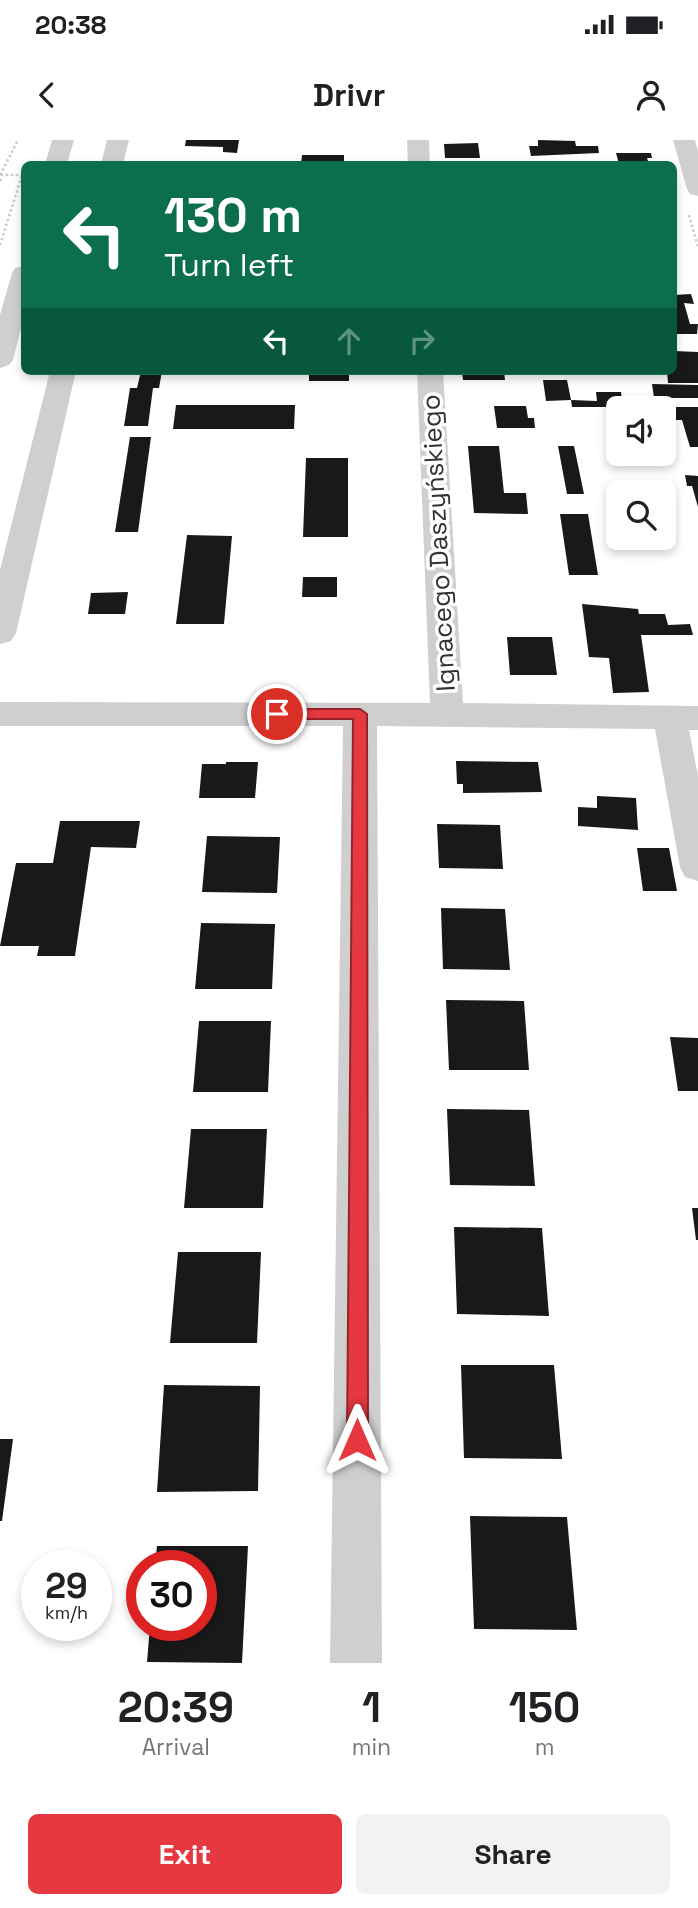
<!DOCTYPE html>
<html lang="en">
<head>
<meta charset="utf-8">
<style>
	:root { --surface:#fff; --page:#f2f2f2; --text:#202124; --muted:#757577; --accent:#e53840 }
	body { margin:0; font-family:"Space Grotesk",sans-serif; background:var(--page); color:var(--text); height:100vh; display:flex; flex-direction:column; font-size:26px; white-space:nowrap }
	* { box-sizing:border-box; margin:0 }
	p { font-size:23px; color:var(--muted) }
	.icon { flex:none; width:38px; height:38px; fill:none; stroke:currentColor; stroke-width:2; stroke-linecap:round; stroke-linejoin:round }
	.map { position:relative; height:1523px; overflow:hidden }
	.panel { display:flex; flex-direction:column; background:var(--surface); flex:1 }
	.panel>* { flex:none }
	.guide { position:absolute; left:21px; top:21px; width:656px; height:214px; border-radius:10px; box-shadow:0 4px 10px #0003; background:#0b6e4f; color:#fff; overflow:hidden }
	.fabs { position:absolute; left:606px; top:256px; display:grid; gap:14px }
	.fabs a { display:grid; place-items:center; width:70px; height:70px; border-radius:10px; background:var(--surface); box-shadow:0 4px 10px #0003; font-size:35px }
	.speed { position:absolute; left:21px; top:1410px; display:flex; gap:14px; font-size:35px; font-weight:700; text-align:center }
	.speed>* { display:grid; place-content:center; width:91px; height:91px; border-radius:50%; background:var(--surface); box-shadow:0 4px 10px #0003; line-height:1 }
	.speed small { font-size:18px; font-weight:400 }
	.speed .limit { border:10px solid #d22; background:#fff; color:#111 }
	.pin { position:absolute; display:grid; place-items:center; width:60px; height:60px; color:#fff; margin:-30px; border:4px solid #fff; border-radius:50%; box-shadow:0 2px 7px #0007 }
	.me { position:absolute; width:77px; margin:-38px; rotate:0deg; stroke-linejoin:round; filter:drop-shadow(0 0 5px #0008) }
	.turn { display:flex; align-items:center; gap:24px; height:147px; padding:0 28px; font-size:32px }
	.turn .icon { width:91px; height:91px; stroke-width:2.5 }
	.turn b { display:block; font-size:49px; line-height:60px }
	.lanes { display:flex; align-items:center; height:66px; padding:0 28px; background:#0003; justify-content:center; gap:35px; direction:ltr }
	.lanes .off { opacity:.35 }
	.eta { display:flex; justify-content:space-evenly; align-items:center; height:119px; text-align:center }
	.eta b { font-size:42px; font-weight:600; line-height:49px }
	.button { display:flex; gap:14px; margin-top:auto; padding:14px 28px }
	.button a { flex:1; height:80px; border-radius:10px; background:var(--accent); color:#fff; font-size:28px; font-weight:600; line-height:80px; text-align:center }
	.button a+a { background:var(--page); color:var(--text) }
	.status { display:flex; justify-content:space-between; align-items:center; height:49px; padding:0 35px; background:var(--surface); direction:ltr }
	.status svg { height:19px; fill:currentColor }
	header { display:flex; justify-content:space-between; align-items:center; height:91px; padding:0 28px; background:var(--surface); font-size:32px; font-weight:600 }
	.map>svg:first-child { display:block }
</style>
</head>
<body>
<div class="status"><b>20:38</b><svg viewBox="0 0 49 12"><path d="M0 12V9h3v3zM5 12V6h3v6zM10 12V3h3v9zM15 12V0h3v12zM26 1h20v11H26zM47 4h2v5h-2z"/></svg></div>
<header><svg class="icon" aria-label="back" viewBox="0 0 24 24"><path d="M15 5l-7 7 7 7"/></svg>Drivr<svg class="icon" aria-label="person" viewBox="0 0 24 24"><circle cx="12" cy="8" r="4"/><path d="M4 21q1-7 8-7t8 7"/></svg></header>
<div class="map">
<svg width="698" height="1523" viewBox="0 0 698 1523">
	<rect width="100%" height="100%" fill="#fff"/>
	<!-- building -->
	<g fill="#191919">
		<path d="M 186,0 L 239,0 L 237,13 L 223,12 L 223,7 L 185,6 Z"/>
		<path d="M 538,0 L 575,1 L 576,6 L 598,6 L 599,13 L 531,16 L 529,6 L 538,6 Z"/>
		<path d="M 478,3 L 480,18 L 445,18 L 444,4 Z"/>
		<path d="M 616,13 L 651,13 L 652,18 L 647,18 L 649,24 L 619,24 Z"/>
		<path d="M 302,15 L 344,15 L 344,24 L 301,24 Z"/>
		<path d="M 691,154 L 694,164 L 684,163 L 690,184 L 698,184 L 697,194 L 674,194 L 674,155 Z"/>
		<path d="M 674,211 L 698,212 L 698,243 L 668,243 L 667,231 L 674,231 Z"/>
		<path d="M 141,231 L 162,231 L 159,248 L 153,248 L 148,286 L 124,286 L 130,248 L 137,248 Z"/>
		<rect x="309" y="231" width="40" height="10"/>
		<path d="M 462,231 L 504,231 L 505,240 L 463,240 Z"/>
		<path d="M 543,240 L 567,240 L 571,260 L 546,261 Z"/>
		<path d="M 652,244 L 698,245 L 698,258 L 654,258 Z"/>
		<path d="M 596,252 L 621,252 L 623,267 L 572,267 L 571,260 L 597,261 Z"/>
		<path d="M 176,265 L 295,265 L 294,289 L 173,289 Z"/>
		<path d="M 494,266 L 526,266 L 528,278 L 534,278 L 535,288 L 497,288 Z"/>
		<path d="M 664,267 L 698,267 L 698,307 L 690,307 L 682,280 L 667,280 Z"/>
		<path d="M 130,297 L 151,297 L 138,392 L 115,392 Z"/>
		<path d="M 468,306 L 499,306 L 504,353 L 526,353 L 528,374 L 474,373 Z"/>
		<path d="M 558,306 L 574,306 L 584,354 L 567,354 Z"/>
		<path d="M 306,318 L 348,318 L 348,397 L 303,397 Z"/>
		<path d="M 685,335 L 698,336 L 698,367 L 692,346 L 687,346 Z"/>
		<path d="M 560,374 L 588,374 L 598,435 L 569,435 Z"/>
		<path d="M 187,395 L 232,396 L 224,484 L 176,484 Z"/>
		<path d="M 303,437 L 337,437 L 337,457 L 302,457 Z"/>
		<path d="M 128,452 L 125,474 L 88,474 L 91,453 Z"/>
		<path d="M 582,464 L 638,469 L 639,474 L 665,474 L 668,485 L 690,484 L 693,495 L 641,495 L 649,552 L 613,553 L 609,518 L 589,517 Z"/>
		<path d="M 507,497 L 552,497 L 557,535 L 510,535 Z"/>
		<path d="M 456,621 L 538,622 L 542,652 L 463,653 L 463,644 L 457,644 Z"/>
		<path d="M 226,622 L 258,622 L 255,658 L 199,658 L 202,624 L 226,624 Z"/>
		<path d="M 597,656 L 636,658 L 638,690 L 578,686 L 578,667 L 597,668 Z"/>
		<path d="M 60,681 L 140,681 L 136,708 L 91,707 L 75,816 L 37,816 L 39,806 L 0,806 L 16,723 L 53,723 Z"/>
		<path d="M 437,684 L 500,685 L 503,729 L 439,728 Z"/>
		<path d="M 207,696 L 280,697 L 277,753 L 202,752 Z"/>
		<path d="M 637,708 L 669,708 L 677,751 L 643,751 Z"/>
		<path d="M 441,768 L 505,769 L 510,830 L 443,829 Z"/>
		<path d="M 201,783 L 275,784 L 272,849 L 195,849 Z"/>
		<path d="M 446,860 L 524,861 L 529,930 L 449,930 Z"/>
		<path d="M 199,881 L 271,881 L 268,952 L 193,952 Z"/>
		<path d="M 670,897 L 698,898 L 698,951 L 678,951 Z"/>
		<path d="M 447,969 L 529,970 L 535,1046 L 450,1045 Z"/>
		<path d="M 191,989 L 267,989 L 263,1068 L 184,1068 Z"/>
		<path d="M 692,1068 L 698,1068 L 698,1100 L 696,1100 Z"/>
		<path d="M 454,1087 L 542,1088 L 549,1176 L 457,1174 Z"/>
		<path d="M 178,1112 L 261,1112 L 257,1203 L 170,1203 Z"/>
		<path d="M 461,1225 L 554,1225 L 562,1319 L 464,1318 Z"/>
		<path d="M 164,1245 L 260,1246 L 258,1351 L 157,1352 Z"/>
		<path d="M 0,1299 L 13,1299 L 2,1381 L 0,1381 Z"/>
		<path d="M 470,1376 L 567,1377 L 577,1490 L 474,1489 Z"/>
		<path d="M 157,1406 L 248,1406 L 242,1523 L 147,1522 L 150,1486 L 201,1486 L 201,1426 L 155,1426 Z"/>
	</g>
	<g fill="none" stroke-linecap="round" stroke-linejoin="round">
		<!-- path -->
		<g stroke="#ccc" stroke-width="2.5" stroke-dasharray="2.5 2.5" stroke-linecap="butt">
			<path d="M 0,35 L 18,0"/>
			<path d="M 0,41 L 2,35 L 23,35"/>
			<path d="M 689,75 L 698,107"/>
			<path d="M 0,105 L 22,35"/>
		</g>
		<!-- street -->
		<g fill="#cfcfcf" fill-rule="evenodd">
			<path d="M 52,0 L 74,0 L 67,24 L 45,24 Z"/>
			<path d="M 107,0 L 129,0 L 123,24 L 101,24 Z"/>
			<path d="M 407,0 L 429,0 L 430,24 L 408,24 Z"/>
			<path d="M 673,0 L 695,0 L 698,11 L 698,56 L 690,54 L 687,49 Z"/>
			<path d="M 24,126 L 24,176 L 13,220 L 9,225 L 0,228 L 0,175 L 12,133 L 15,128 Z"/>
			<path d="M 50,231 L 76,231 L 16,493 L 11,501 L 0,504 L 0,430 Z"/>
			<path d="M 417,231 L 443,231 L 463,563 L 698,566 L 698,590 L 689,590 L 698,636 L 698,741 L 685,737 L 680,727 L 655,589 L 377,586 L 382,1523 L 330,1523 L 343,586 L 0,586 L 0,562 L 430,563 Z"/>
		</g>
	</g>
	<!-- route -->
	<path fill="#e53840" stroke="#95242a" stroke-width="2" d="M 277,569 L 360,569 L 367,574 L 368,1300 L 365,1307 L 357,1310 L 350,1307 L 347,1300 L 353,579 L 277,579 L 270,574 Z"/>
	<g text-anchor="middle" stroke-width="7" stroke-linejoin="round" paint-order="stroke">
		<!-- street labels -->
		<g font-size="26" fill="#323232" stroke="#fff">
			<text transform="translate(438 403) rotate(-93)" y="9">Ignacego Daszyńskiego</text>
		</g>
	</g>
</svg>
<div class="fabs">
<a><svg class="icon" aria-label="sound" viewBox="0 0 24 24"><path d="M4 9h4l5-4v14l-5-4H4zM17 9q2 3 0 6"/></svg></a>
<a><svg class="icon" aria-label="search" viewBox="0 0 24 24"><circle cx="10" cy="10" r="6"/><path d="M15 15l6 6"/></svg></a>
</div>
<div class="speed"><div>29<small>km/h</small></div><div class="limit">30</div></div>
<div class="pin" style="left:277px;top:574px;background:#d93025"><svg class="icon" aria-label="arrive" viewBox="0 0 24 24"><path d="M6 21V4h12l-3 4 3 4H6"/></svg></div>
<svg class="me" style="left:357px;top:1300px" viewBox="-20 -20 40 40"><path d="M0-17L14 15 0 8-14 15z" fill="#e53840" stroke="#fff" stroke-width="4"/></svg>
<div class="guide">
<div class="turn"><svg class="icon" aria-label="left" viewBox="0 0 24 24"><path d="M17 20v-9H6M10 6l-5 5 5 5"/></svg><div><b>130 m</b>Turn left</div></div>
<div class="lanes"><svg class="icon" aria-label="left" viewBox="0 0 24 24"><path d="M17 20v-9H6M10 6l-5 5 5 5"/></svg><svg class="icon off" aria-label="ahead" viewBox="0 0 24 24"><path d="M12 20V5M6 11l6-6 6 6"/></svg><svg class="icon off" aria-label="right" viewBox="0 0 24 24"><path d="M7 20v-9h11M14 6l5 5-5 5"/></svg></div>
</div>
</div>
<section class="panel">
<div class="eta">
<div><b>20:39</b><p>Arrival</p></div>
<div><b>1</b><p>min</p></div>
<div><b>150</b><p>m</p></div>
</div>
<div class="button"><a>Exit</a><a>Share</a></div>
</section>
</body>
</html>
